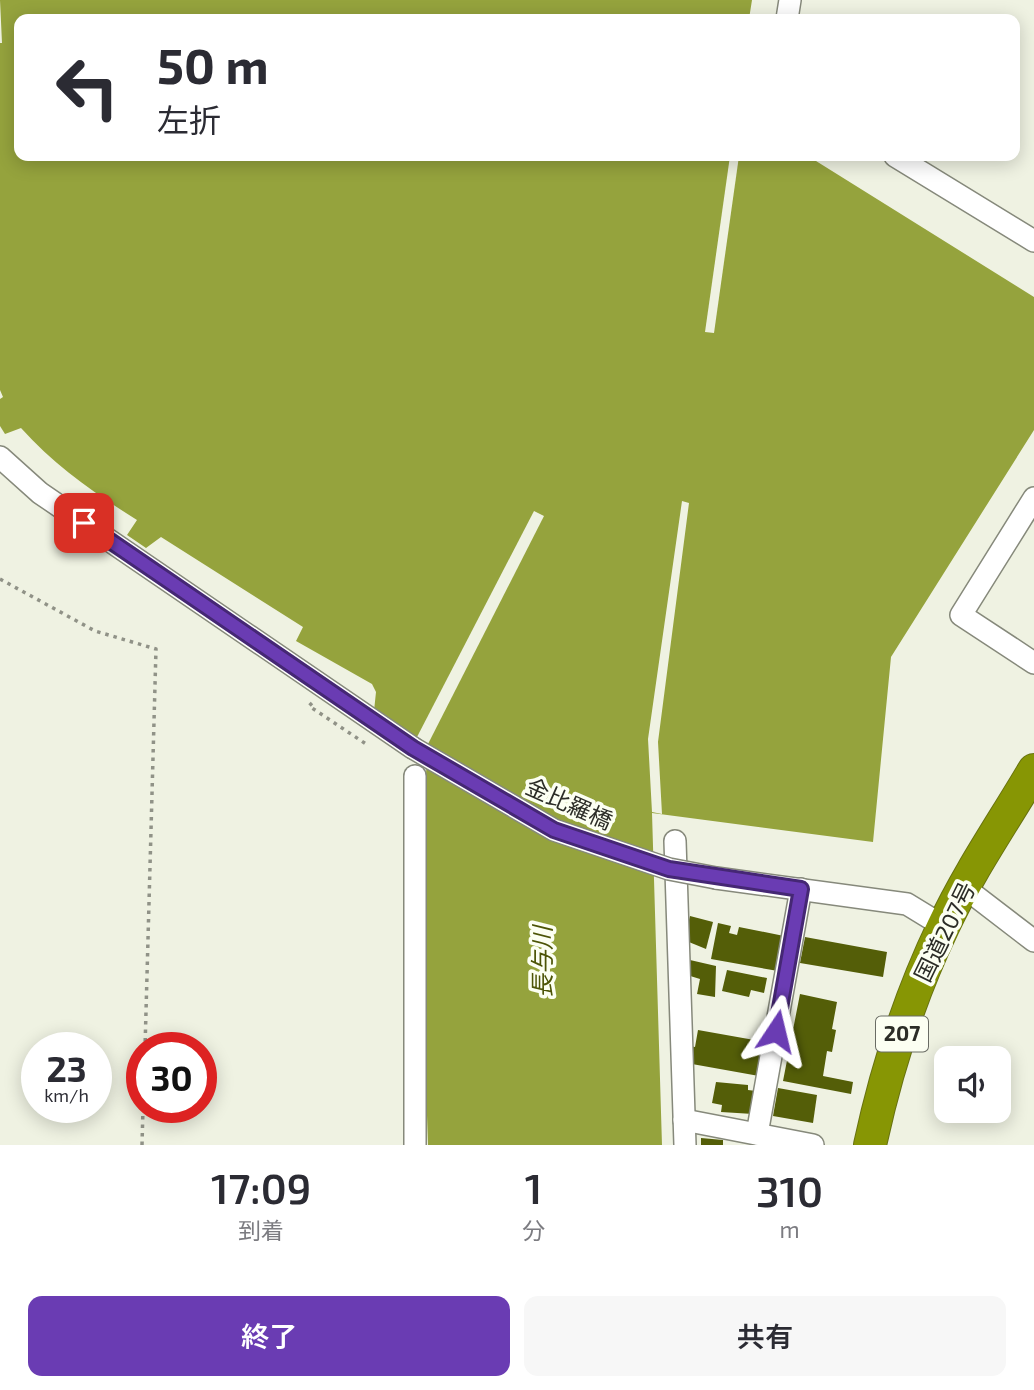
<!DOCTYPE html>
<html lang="ja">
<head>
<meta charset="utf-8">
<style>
	:root { --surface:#fff; --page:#f7f7f7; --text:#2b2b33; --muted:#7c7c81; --accent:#6a3cb3 }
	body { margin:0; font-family:"Exo 2","Noto Sans JP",sans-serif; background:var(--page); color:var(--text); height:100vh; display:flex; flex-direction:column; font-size:26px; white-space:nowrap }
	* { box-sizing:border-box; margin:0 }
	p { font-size:23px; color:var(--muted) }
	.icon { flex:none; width:38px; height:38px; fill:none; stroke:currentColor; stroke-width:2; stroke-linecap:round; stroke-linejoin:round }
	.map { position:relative; height:1145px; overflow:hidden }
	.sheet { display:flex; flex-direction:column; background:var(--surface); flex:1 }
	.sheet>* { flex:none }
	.guide { position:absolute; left:14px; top:14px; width:1006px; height:147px; border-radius:14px; box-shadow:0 4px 18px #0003; background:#fff; color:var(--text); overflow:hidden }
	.fabs { position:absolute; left:934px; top:1046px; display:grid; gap:14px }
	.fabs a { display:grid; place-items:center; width:77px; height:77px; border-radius:14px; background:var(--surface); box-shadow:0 4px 18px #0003; font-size:35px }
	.speed { position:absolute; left:21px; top:1032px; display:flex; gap:14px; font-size:35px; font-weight:700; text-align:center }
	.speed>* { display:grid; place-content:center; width:91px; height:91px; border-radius:50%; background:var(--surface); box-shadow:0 4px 18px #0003; line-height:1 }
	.speed small { font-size:18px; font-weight:400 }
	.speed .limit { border:10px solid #d22; background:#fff; color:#111 }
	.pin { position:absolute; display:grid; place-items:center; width:60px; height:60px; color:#fff; margin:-30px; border-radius:14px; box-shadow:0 4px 10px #0006 }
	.me { position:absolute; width:77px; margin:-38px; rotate:10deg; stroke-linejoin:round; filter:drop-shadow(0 0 5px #0008) }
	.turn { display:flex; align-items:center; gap:24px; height:147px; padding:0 28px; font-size:32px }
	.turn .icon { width:91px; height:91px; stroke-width:2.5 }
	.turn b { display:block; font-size:49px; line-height:60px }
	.eta { display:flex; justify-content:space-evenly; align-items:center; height:119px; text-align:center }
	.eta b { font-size:42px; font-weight:600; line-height:49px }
	.cta { display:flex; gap:14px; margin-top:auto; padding:14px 28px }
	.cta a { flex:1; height:80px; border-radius:14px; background:var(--accent); color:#fff; font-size:28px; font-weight:600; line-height:80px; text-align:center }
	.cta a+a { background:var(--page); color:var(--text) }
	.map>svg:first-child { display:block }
</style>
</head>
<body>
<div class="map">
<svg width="1034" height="1145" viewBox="0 0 1034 1145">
	<rect width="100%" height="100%" fill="#eff2e2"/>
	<!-- water -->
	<path fill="#95a33d" d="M 0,0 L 752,0 L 749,19 L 19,19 L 19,156 L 808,156 L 1034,297 L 1034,430 L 891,657 L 873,842 L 652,813 L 662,1145 L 428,1145 L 419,878 L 428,744 L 374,711 L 376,692 L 372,684 L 296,641 L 303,627 L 161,537 L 146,548 L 127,535 L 137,520 C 94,493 55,466 21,428 L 5,434 L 0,426 L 0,399 L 3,397 L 0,390 L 0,43 L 2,43 Z"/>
	<!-- pier -->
	<g fill="#eff2e2">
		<path d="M 730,156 L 739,156 L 714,333 L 705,332 Z"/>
		<path d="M 682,501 L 689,503 L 658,742 L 662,814 L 652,812 L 648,739 Z"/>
		<path d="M 534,511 L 544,516 L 428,744 L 417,737 Z"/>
	</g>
	<!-- building -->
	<g fill="#545e08">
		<path d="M 690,916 L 713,922 L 706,949 L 684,940 Z"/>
		<path d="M 718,923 L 731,926 L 729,933 L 737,935 L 739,927 L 784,936 L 778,971 L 711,959 Z"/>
		<path d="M 805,937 L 887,952 L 883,977 L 800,963 Z"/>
		<path d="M 690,960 L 716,966 L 715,997 L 697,994 L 700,979 L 687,975 Z"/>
		<path d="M 727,970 L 767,978 L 764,993 L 751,990 L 749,997 L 722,991 Z"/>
		<path d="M 800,994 L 837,1002 L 832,1029 L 836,1030 L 832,1052 L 827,1051 L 823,1076 L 853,1082 L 851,1094 L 783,1081 Z"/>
		<path d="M 698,1030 L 765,1042 L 759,1076 L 692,1064 L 694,1055 L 689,1054 L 690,1046 L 695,1047 Z"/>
		<path d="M 716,1082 L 748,1085 L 748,1090 L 756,1091 L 753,1114 L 721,1112 L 722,1105 L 712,1103 Z"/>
		<path d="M 778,1088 L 817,1095 L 813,1123 L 773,1116 Z"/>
		<path d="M 701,1138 L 723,1140 L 723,1145 L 701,1145 Z"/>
	</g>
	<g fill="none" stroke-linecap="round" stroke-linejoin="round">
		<!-- minor casing -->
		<g stroke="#86897b" stroke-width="24">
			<g id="minor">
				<path d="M 787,19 L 790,0"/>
				<path d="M 895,156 L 1034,241"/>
				<path d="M 0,457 L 40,493 L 413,748"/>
				<path d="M 1034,498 L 961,615 L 1034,663"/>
				<path d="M 415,776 L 415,1145"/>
				<path d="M 675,841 L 685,1145"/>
				<path d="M 716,878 L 907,904 L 943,926"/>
				<path d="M 965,888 L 1034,941"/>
				<path d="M 684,1120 L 813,1145"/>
				<path d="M 757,1134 L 801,889"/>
			</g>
		</g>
		<!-- highway casing -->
		<g stroke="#677110" stroke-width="34">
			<path id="highway" d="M 870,1145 C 886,1071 910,996 943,927 C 968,873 1004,821 1034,770"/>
		</g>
		<!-- path -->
		<g stroke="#909287" stroke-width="3.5" stroke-dasharray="3.5 5" stroke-linecap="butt">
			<path d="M 0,579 L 95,631 L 156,649 L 145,1048"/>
			<path d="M 312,703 L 309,706 L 366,744"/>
			<path d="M 142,1145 L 143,1108"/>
		</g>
		<!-- minor -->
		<use href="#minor" stroke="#fff" stroke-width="21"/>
		<!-- highway -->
		<use href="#highway" stroke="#879604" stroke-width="32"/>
		<!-- minor-bridge casing -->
		<g stroke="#86897b" stroke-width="24" stroke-linecap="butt">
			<path id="minor-bridge" d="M 413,748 L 554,830 L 669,869 L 716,878"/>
		</g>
		<!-- minor-bridge -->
		<use href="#minor-bridge" stroke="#fff" stroke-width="21"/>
	</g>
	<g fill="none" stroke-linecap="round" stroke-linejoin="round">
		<!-- route casing -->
		<g stroke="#452774" stroke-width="18">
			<path id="route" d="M 84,523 L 413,748 L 554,830 L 669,869 L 801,889 L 776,1031"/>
		</g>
		<!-- route -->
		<use href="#route" stroke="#6a3cb3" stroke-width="12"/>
	</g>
	<g text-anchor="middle" stroke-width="7" stroke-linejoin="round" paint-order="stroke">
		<!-- shield labels -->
		<rect fill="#fcfff2" stroke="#6a6c64" stroke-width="2" x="876" y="1016.5" width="52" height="35" rx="5"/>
		<g font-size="21" font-weight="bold" fill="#2c2d27">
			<text x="902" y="1041">207</text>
		</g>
		<!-- street labels -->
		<g font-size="23" fill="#2c2d27" stroke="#fcfff2">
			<text transform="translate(569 804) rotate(24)" y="8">金比羅橋</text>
			<text transform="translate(945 932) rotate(-64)" y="8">国道207号</text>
		</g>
		<!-- water labels -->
		<g font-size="24" font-style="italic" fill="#4c5406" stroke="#fcfff2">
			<text transform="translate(543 962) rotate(-90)" y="8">長与川</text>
		</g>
	</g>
</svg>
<div class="fabs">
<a><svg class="icon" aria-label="sound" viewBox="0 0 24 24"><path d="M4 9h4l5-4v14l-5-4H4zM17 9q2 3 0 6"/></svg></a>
</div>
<div class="speed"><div>23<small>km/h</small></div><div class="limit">30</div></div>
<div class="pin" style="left:84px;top:523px;background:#d93025"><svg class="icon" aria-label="arrive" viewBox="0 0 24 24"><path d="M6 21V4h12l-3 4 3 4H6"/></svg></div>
<svg class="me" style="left:776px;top:1031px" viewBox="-20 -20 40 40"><path d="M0-17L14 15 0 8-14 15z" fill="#6a3cb3" stroke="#fff" stroke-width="4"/></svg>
<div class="guide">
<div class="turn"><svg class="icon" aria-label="left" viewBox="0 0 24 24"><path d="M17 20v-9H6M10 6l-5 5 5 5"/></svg><div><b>50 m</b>左折</div></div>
</div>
</div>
<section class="sheet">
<div class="eta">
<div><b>17:09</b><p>到着</p></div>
<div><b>1</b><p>分</p></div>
<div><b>310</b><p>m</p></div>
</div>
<div class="cta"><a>終了</a><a>共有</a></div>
</section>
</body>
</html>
